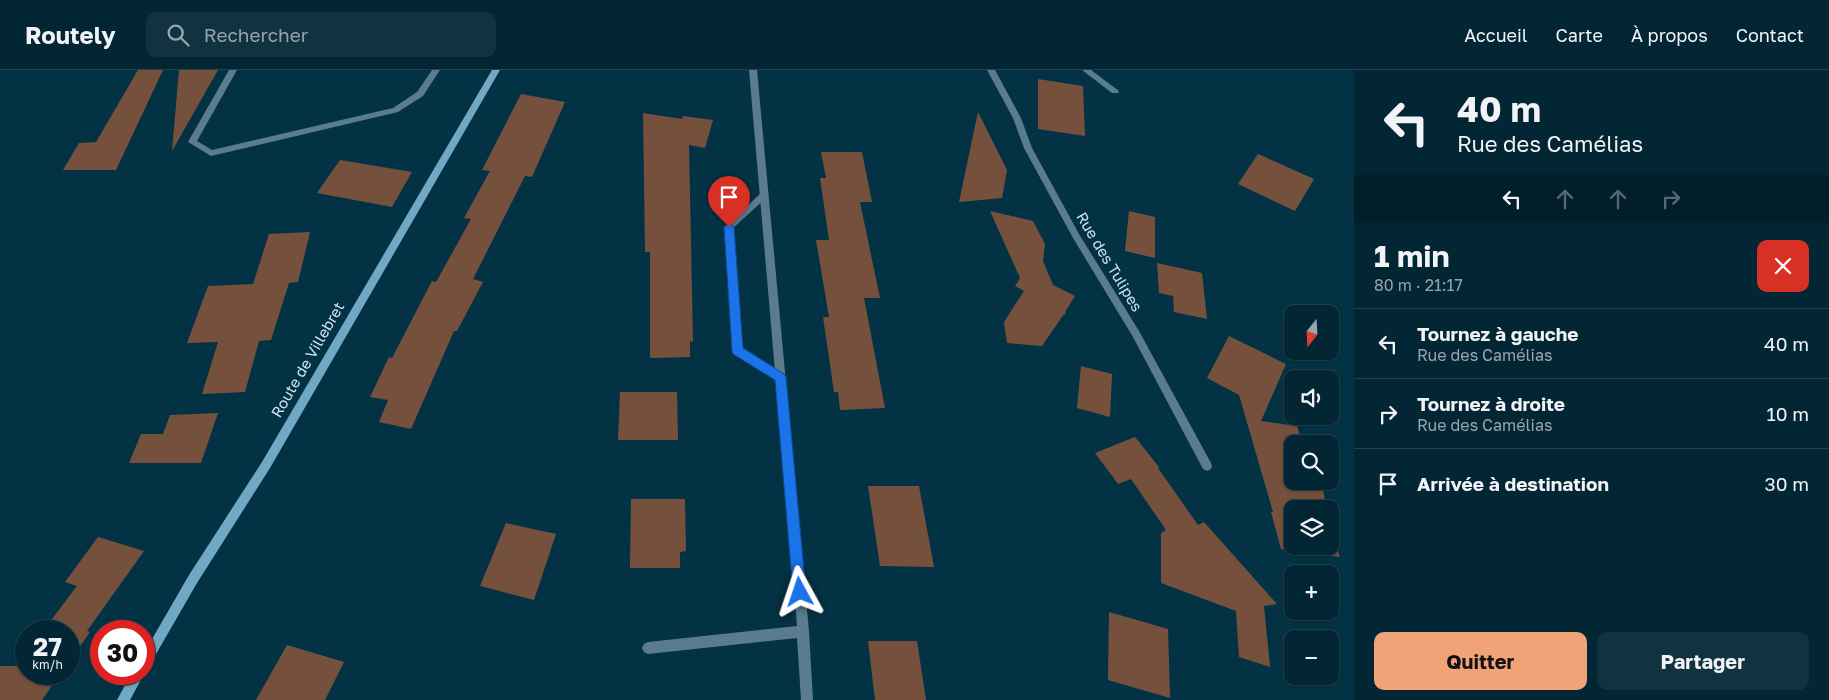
<!DOCTYPE html>
<html lang="fr">
<head>
<meta charset="utf-8">
<style>
	:root { --surface:#032634; --page:#113240; --text:#f1f3f6; --muted:#97a5ac; --line:#24434f; --accent:#efa377 }
	body { margin:0; font-family:"Golos Text",sans-serif; background:var(--page); color:var(--text); height:100vh; display:flex; flex-direction:column; font-size:19px; white-space:nowrap }
	* { box-sizing:border-box; margin:0 }
	p { font-size:16px; color:var(--muted) }
	.icon { flex:none; width:28px; height:28px; fill:none; stroke:currentColor; stroke-width:2; stroke-linecap:round; stroke-linejoin:round }
	.map { position:relative; flex:1; overflow:hidden }
	.panel { display:flex; flex-direction:column; background:var(--surface); width:475px }
	.panel>* { flex:none }
	.top-card { background:#032634; color:var(--text); overflow:hidden }
	.needle { width:32px; rotate:198deg }
	.tools { position:absolute; left:1284px; top:235px; display:grid; gap:10px }
	.tools a { display:grid; place-items:center; width:55px; height:55px; border-radius:10px; background:var(--surface); box-shadow:0 1px 4px #0004,0 0 0 1px var(--line); font-size:25px }
	.speed { position:absolute; left:15px; top:550px; display:flex; gap:10px; font-size:25px; font-weight:700; text-align:center }
	.speed>* { display:grid; place-content:center; width:65px; height:65px; border-radius:50%; background:var(--surface); box-shadow:0 1px 4px #0004,0 0 0 1px var(--line); line-height:1 }
	.speed small { font-size:12px; font-weight:400 }
	.speed .limit { border:8px solid #d22; background:#fff; color:#111 }
	.pin { position:absolute; display:grid; place-items:center; width:42px; height:42px; color:#fff; margin:-51px -21px; border-radius:50% 50% 50% 0; rotate:-45deg; box-shadow:0 0 5px #0007 }
	.pin .icon { rotate:45deg }
	.me { position:absolute; width:55px; margin:-28px; rotate:355deg; stroke-linejoin:round; filter:drop-shadow(0 0 4px #0008) }
	.turn { display:flex; align-items:center; gap:18px; height:105px; padding:0 20px; font-size:22px }
	.turn .icon { width:65px; height:65px; stroke-width:2.5 }
	.turn b { display:block; font-size:35px; line-height:42px }
	.lanes { display:flex; align-items:center; height:48px; padding:0 20px; background:#0003; justify-content:center; gap:25px; direction:ltr }
	.lanes .off { opacity:.35 }
	.round { display:grid; place-items:center; flex:none; width:52px; height:52px; border-radius:10px; background:var(--page) }
	.summary { display:flex; align-items:center; justify-content:space-between; height:85px; padding:0 20px }
	h1 { font-size:30px; font-weight:700; line-height:38px }
	.cta { display:flex; gap:10px; margin-top:auto; padding:10px 20px }
	.cta a { flex:1; height:58px; border-radius:10px; background:var(--accent); color:#111; font-size:20px; font-weight:700; line-height:58px; text-align:center }
	.cta a+a { background:var(--page); color:var(--text) }
	ul { padding:0; list-style:none }
	li { display:flex; align-items:center; gap:15px; height:70px; padding:0 20px; border-top:1px solid var(--line) }
	li div { flex:1 }
	li b { display:block; font-size:19px }
	li em { font-style:normal }
	header { display:flex; align-items:center; gap:30px; box-sizing:border-box; height:70px; padding:0 25px; background:var(--surface); border-bottom:1px solid var(--line) }
	header strong { font-size:24px }
	nav { display:flex; gap:28px; margin-inline-start:auto; font-size:18px }
	.search { width:350px; height:45px; background:var(--page); display:flex; align-items:center; gap:12px; box-sizing:border-box; padding:0 18px; border-radius:10px; color:var(--muted); font-size:19px }
	main { display:flex; flex:1; min-height:0 }
	.map>svg:first-child { display:block }
</style>
</head>
<body>
<header>
<strong>Routely</strong>
<div class="search"><svg class="icon" aria-label="search" viewBox="0 0 24 24"><circle cx="10" cy="10" r="6"/><path d="M15 15l6 6"/></svg>Rechercher</div>
<nav><a>Accueil</a><a>Carte</a><a>À propos</a><a>Contact</a></nav>
</header>
<main>
<div class="map">
<svg width="1354" height="630" viewBox="0 0 1354 630">
	<rect width="100%" height="100%" fill="#043245"/>
	<!-- building -->
	<g fill="#75513d">
		<path d="M 138,0 L 163,0 L 116,100 L 63,100 L 79,73 L 96,72 Z"/>
		<path d="M 179,0 L 218,0 L 172,81 Z"/>
		<path d="M 1038,9 L 1083,16 L 1085,66 L 1038,59 Z"/>
		<path d="M 521,24 L 565,32 L 532,107 L 525,106 L 473,209 L 483,212 L 457,261 L 454,261 L 411,359 L 379,352 L 388,330 L 370,327 L 389,287 L 392,288 L 432,211 L 436,212 L 471,149 L 464,148 L 490,101 L 482,100 Z"/>
		<path d="M 978,42 L 1007,100 L 1002,128 L 959,132 Z"/>
		<path d="M 643,43 L 682,49 L 683,46 L 713,50 L 705,78 L 689,75 L 693,272 L 690,271 L 690,287 L 650,288 L 650,182 L 645,182 Z"/>
		<path d="M 821,82 L 862,82 L 872,132 L 860,132 L 880,228 L 864,228 L 885,338 L 840,340 L 838,322 L 834,322 L 823,247 L 829,247 L 816,170 L 829,170 L 820,108 L 826,108 Z"/>
		<path d="M 1258,84 L 1314,109 L 1295,141 L 1238,114 Z"/>
		<path d="M 340,90 L 412,102 L 392,137 L 317,123 Z"/>
		<path d="M 990,141 L 1033,151 L 1045,174 L 1043,191 L 1053,215 L 1075,226 L 1065,242 L 1066,245 L 1064,244 L 1042,276 L 1007,273 L 1004,252 L 1024,221 L 1015,216 L 1020,208 Z"/>
		<path d="M 1129,141 L 1155,147 L 1155,188 L 1125,181 Z"/>
		<path d="M 310,162 L 298,212 L 289,213 L 271,270 L 259,271 L 245,322 L 202,324 L 218,272 L 187,273 L 208,216 L 253,214 L 269,164 Z"/>
		<path d="M 1157,193 L 1202,203 L 1207,249 L 1174,242 L 1173,226 L 1159,223 Z"/>
		<path d="M 1229,266 L 1286,294 L 1261,351 L 1297,356 L 1303,374 L 1292,374 L 1292,411 L 1322,411 L 1326,439 L 1292,439 L 1292,476 L 1330,476 L 1330,458 L 1340,487 L 1281,479 L 1271,442 L 1273,442 L 1239,325 L 1207,308 Z"/>
		<path d="M 1081,296 L 1112,304 L 1110,347 L 1077,338 Z"/>
		<path d="M 620,322 L 677,322 L 678,370 L 618,370 Z"/>
		<path d="M 218,343 L 201,393 L 129,393 L 141,364 L 163,364 L 170,345 Z"/>
		<path d="M 1135,367 L 1159,397 L 1158,398 L 1198,455 L 1204,452 L 1277,534 L 1264,536 L 1270,597 L 1239,587 L 1236,541 L 1161,513 L 1161,463 L 1166,460 L 1131,409 L 1118,414 L 1095,383 Z"/>
		<path d="M 868,416 L 919,416 L 934,497 L 880,496 Z"/>
		<path d="M 631,429 L 685,429 L 686,481 L 680,482 L 680,498 L 630,498 Z"/>
		<path d="M 506,453 L 556,464 L 534,530 L 480,516 Z"/>
		<path d="M 98,467 L 144,481 L 87,561 L 90,562 L 69,592 L 69,561 L 43,561 L 77,516 L 65,512 Z"/>
		<path d="M 1109,542 L 1168,559 L 1170,628 L 1108,610 Z"/>
		<path d="M 868,571 L 917,571 L 926,630 L 875,630 Z"/>
		<path d="M 287,575 L 344,592 L 325,630 L 256,630 Z"/>
		<path d="M 26,583 L 26,604 L 60,604 L 42,630 L 0,630 L 0,596 L 17,596 Z"/>
	</g>
	<g fill="none" stroke-linecap="round" stroke-linejoin="round">
		<!-- service -->
		<g fill="#5a7c8d" fill-rule="evenodd">
			<path d="M 229,0 L 237,0 L 197,71 L 212,80 L 393,38 L 417,22 L 432,0 L 440,0 L 423,26 L 398,42 L 211,86 L 188,72 Z"/>
			<path d="M 1082,0 L 1091,0 L 1119,21 L 1118,23 L 1112,23 Z"/>
			<path d="M 764,122 L 768,125 L 767,127 L 733,158 L 742,279 L 784,304 L 785,307 L 784,310 L 780,311 L 734,284 L 732,281 L 725,157 L 761,123 Z"/>
		</g>
		<!-- minor -->
		<g fill="#5a7c8d" fill-rule="evenodd">
			<path d="M 749,0 L 757,0 L 809,561 L 813,630 L 801,630 L 797,568 L 648,584 L 644,582 L 642,578 L 644,574 L 648,572 L 797,556 Z"/>
			<path d="M 987,0 L 995,0 L 1021,48 L 1032,78 L 1079,164 L 1139,261 L 1211,393 L 1212,396 L 1211,399 L 1207,401 L 1203,399 L 1133,267 L 1073,168 L 1024,78 L 1013,48 Z"/>
		</g>
		<!-- secondary -->
		<g fill="#71a8c4" fill-rule="evenodd">
			<path d="M 492,0 L 500,0 L 270,398 L 197,513 L 148,598 L 144,600 L 144,583 L 189,505 L 262,392 Z"/>
			<path d="M 144,603 L 144,604 L 130,630 L 117,630 L 131,604 Z"/>
		</g>
	</g>
	<!-- route -->
	<path fill="#1a73e8" stroke="#114b97" d="M 729,153 L 734,157 L 743,278 L 784,304 L 786,307 L 806,522 L 804,527 L 800,529 L 795,527 L 793,522 L 775,310 L 733,284 L 732,280 L 724,157 Z"/>
	<g text-anchor="middle" stroke-width="4.5" stroke-linejoin="round" paint-order="stroke">
		<!-- street labels -->
		<g font-size="15" fill="#cde3ef" stroke="#043245">
			<text transform="translate(1109 192) rotate(59)" y="5">Rue des Tulipes</text>
			<text transform="translate(308 290) rotate(-60)" y="5">Route de Villebret</text>
		</g>
	</g>
</svg>
<div class="tools">
<a><svg class="needle" viewBox="-14 -14 28 28"><path d="M0-13l5 13h-10z" fill="#e53935"/><path d="M0 13l5-13h-10z" fill="#97a5ac"/></svg></a>
<a><svg class="icon" aria-label="sound" viewBox="0 0 24 24"><path d="M4 9h4l5-4v14l-5-4H4zM17 9q2 3 0 6"/></svg></a>
<a><svg class="icon" aria-label="search" viewBox="0 0 24 24"><circle cx="10" cy="10" r="6"/><path d="M15 15l6 6"/></svg></a>
<a><svg class="icon" aria-label="layers" viewBox="0 0 24 24"><path d="M12 4l9 5-9 5-9-5zM3 14l9 5 9-5"/></svg></a>
<a>+</a>
<a>−</a>
</div>
<div class="speed"><div>27<small>km/h</small></div><div class="limit">30</div></div>
<div class="pin" style="left:729px;top:157px;background:#d93025"><svg class="icon" aria-label="arrive" viewBox="0 0 24 24"><path d="M6 21V4h12l-3 4 3 4H6"/></svg></div>
<svg class="me" style="left:800px;top:522px" viewBox="-20 -20 40 40"><path d="M0-17L14 15 0 8-14 15z" fill="#1a73e8" stroke="#fff" stroke-width="4"/></svg>
</div>
<section class="panel">
<div class="top-card">
<div class="turn"><svg class="icon" aria-label="left" viewBox="0 0 24 24"><path d="M17 20v-9H6M10 6l-5 5 5 5"/></svg><div><b>40 m</b>Rue des Camélias</div></div>
<div class="lanes"><svg class="icon" aria-label="left" viewBox="0 0 24 24"><path d="M17 20v-9H6M10 6l-5 5 5 5"/></svg><svg class="icon off" aria-label="ahead" viewBox="0 0 24 24"><path d="M12 20V5M6 11l6-6 6 6"/></svg><svg class="icon off" aria-label="ahead" viewBox="0 0 24 24"><path d="M12 20V5M6 11l6-6 6 6"/></svg><svg class="icon off" aria-label="right" viewBox="0 0 24 24"><path d="M7 20v-9h11M14 6l5 5-5 5"/></svg></div>
</div>
<div class="summary"><div><h1>1 min</h1><p>80 m · 21:17</p></div><a class="round" style="background:#d93025;color:#fff"><svg class="icon" aria-label="close" viewBox="0 0 24 24"><path d="M6 6l12 12M18 6L6 18"/></svg></a></div>
<ul>
<li><svg class="icon" aria-label="left" viewBox="0 0 24 24"><path d="M17 20v-9H6M10 6l-5 5 5 5"/></svg><div><b>Tournez à gauche</b><p>Rue des Camélias</p></div><em>40 m</em></li>
<li><svg class="icon" aria-label="right" viewBox="0 0 24 24"><path d="M7 20v-9h11M14 6l5 5-5 5"/></svg><div><b>Tournez à droite</b><p>Rue des Camélias</p></div><em>10 m</em></li>
<li><svg class="icon" aria-label="arrive" viewBox="0 0 24 24"><path d="M6 21V4h12l-3 4 3 4H6"/></svg><div><b>Arrivée à destination</b></div><em>30 m</em></li>
</ul>
<div class="cta"><a>Quitter</a><a>Partager</a></div>
</section>
</main>
</body>
</html>
